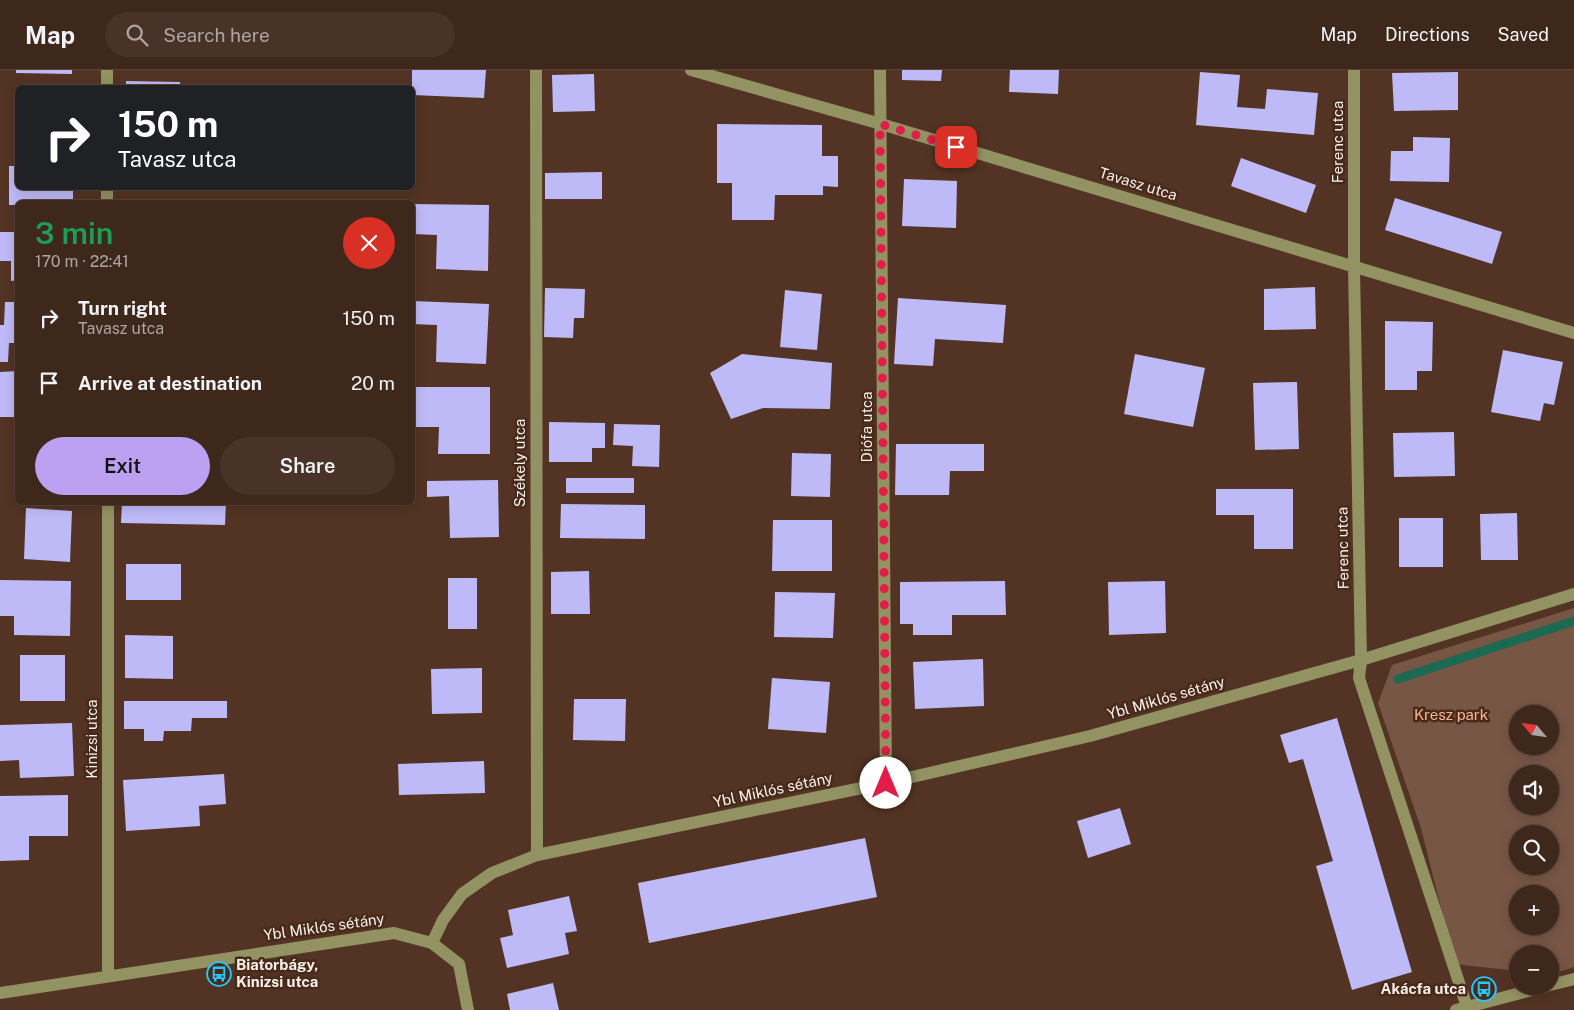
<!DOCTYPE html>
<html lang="en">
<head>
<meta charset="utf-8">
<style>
	:root { --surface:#3e271b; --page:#493328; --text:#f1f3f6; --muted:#ada5a3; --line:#57443a; --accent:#bca0f2 }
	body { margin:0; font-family:"Public Sans",sans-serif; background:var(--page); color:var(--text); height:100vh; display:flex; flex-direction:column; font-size:19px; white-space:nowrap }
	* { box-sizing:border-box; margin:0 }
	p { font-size:16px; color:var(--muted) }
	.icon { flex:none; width:28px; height:28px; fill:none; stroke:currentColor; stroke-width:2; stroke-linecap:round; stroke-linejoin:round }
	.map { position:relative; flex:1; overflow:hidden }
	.drawer { position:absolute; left:15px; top:130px; width:400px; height:305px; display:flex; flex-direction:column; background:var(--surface); border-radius:8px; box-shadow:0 2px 12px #0003,0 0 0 1px var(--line) }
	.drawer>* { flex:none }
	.top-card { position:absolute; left:15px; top:15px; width:400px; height:105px; border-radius:8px; box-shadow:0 2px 12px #0003,0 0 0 1px var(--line); background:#202124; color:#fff; overflow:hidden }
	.needle { width:32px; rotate:299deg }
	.fabs { position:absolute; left:1509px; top:635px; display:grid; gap:10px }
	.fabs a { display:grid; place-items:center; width:50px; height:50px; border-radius:50%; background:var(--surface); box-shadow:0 2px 12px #0003,0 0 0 1px var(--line); font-size:25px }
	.pin { position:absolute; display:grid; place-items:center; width:42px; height:42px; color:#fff; margin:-21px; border-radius:10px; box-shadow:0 2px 8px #0006 }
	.me { position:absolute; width:55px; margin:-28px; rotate:0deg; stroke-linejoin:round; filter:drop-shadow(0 0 4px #0008) }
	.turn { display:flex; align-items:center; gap:18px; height:105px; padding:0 20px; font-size:22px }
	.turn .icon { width:65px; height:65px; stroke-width:2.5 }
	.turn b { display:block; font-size:35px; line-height:42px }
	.round { display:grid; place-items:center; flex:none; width:52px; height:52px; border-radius:26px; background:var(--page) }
	.head { display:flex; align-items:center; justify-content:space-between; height:85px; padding:0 20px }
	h1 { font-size:30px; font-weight:600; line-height:38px; color:#1e9e55 }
	.cta { display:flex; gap:10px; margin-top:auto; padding:10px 20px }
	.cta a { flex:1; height:58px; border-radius:30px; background:var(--accent); color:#111; font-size:20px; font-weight:600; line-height:58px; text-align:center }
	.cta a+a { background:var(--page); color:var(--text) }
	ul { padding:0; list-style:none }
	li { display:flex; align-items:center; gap:15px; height:65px; padding:0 20px }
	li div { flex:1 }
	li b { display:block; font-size:19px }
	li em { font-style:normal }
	header { display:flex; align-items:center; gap:30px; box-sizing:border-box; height:70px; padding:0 25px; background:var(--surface); border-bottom:1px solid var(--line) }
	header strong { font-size:24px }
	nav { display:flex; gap:28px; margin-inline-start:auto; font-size:18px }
	.search { width:350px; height:45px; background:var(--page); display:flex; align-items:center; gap:12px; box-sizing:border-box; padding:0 18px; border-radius:28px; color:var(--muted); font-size:19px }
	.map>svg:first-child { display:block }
</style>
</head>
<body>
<header>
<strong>Map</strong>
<div class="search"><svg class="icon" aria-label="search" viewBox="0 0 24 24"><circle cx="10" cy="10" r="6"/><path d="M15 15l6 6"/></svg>Search here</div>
<nav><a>Map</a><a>Directions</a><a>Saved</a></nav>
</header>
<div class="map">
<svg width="1574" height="940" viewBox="0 0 1574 940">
	<rect width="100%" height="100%" fill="#533424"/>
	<!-- green -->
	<path fill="#775646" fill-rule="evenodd" d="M 1574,538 L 1574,897 L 1550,905 L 1550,884 L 1518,884 L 1517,901 L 1455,894 L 1421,758 L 1378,633 L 1392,595 ZM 1518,644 L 1550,644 L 1550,676 L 1518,676 ZM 1518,704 L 1550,704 L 1550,736 L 1518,736 ZM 1518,764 L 1550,764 L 1550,796 L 1518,796 ZM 1518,824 L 1550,824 L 1550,856 L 1518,856 Z"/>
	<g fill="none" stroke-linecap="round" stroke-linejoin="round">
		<!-- stream -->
		<path stroke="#1c6a51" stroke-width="9" d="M 1398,609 L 1574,551"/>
	</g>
	<!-- building -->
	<g fill="#bebaf7">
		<path d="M 16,0 L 72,0 L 72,4 L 16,3 Z"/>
		<path d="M 412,0 L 486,0 L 484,28 L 412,25 Z"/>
		<path d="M 902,0 L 942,0 L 941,11 L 902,10 Z"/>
		<path d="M 1010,0 L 1059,0 L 1058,24 L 1009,22 Z"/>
		<path d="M 1200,2 L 1240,5 L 1237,37 L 1265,39 L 1267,19 L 1318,23 L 1314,65 L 1196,55 Z"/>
		<path d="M 1458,2 L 1458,40 L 1394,41 L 1392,3 Z"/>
		<path d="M 594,4 L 595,41 L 553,42 L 552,5 Z"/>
		<path d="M 126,11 L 180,12 L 180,18 L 126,18 Z"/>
		<path d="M 717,54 L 822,55 L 822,86 L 838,86 L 838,117 L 823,116 L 823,125 L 775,125 L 774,150 L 732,150 L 732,113 L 717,113 Z"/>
		<path d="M 1413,67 L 1450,68 L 1449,112 L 1390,111 L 1391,81 L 1413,81 Z"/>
		<path d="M 1241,88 L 1316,115 L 1306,143 L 1231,116 Z"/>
		<path d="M 9,96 L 18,96 L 18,118 L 73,118 L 73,132 L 18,132 L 18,135 L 9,135 Z"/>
		<path d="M 602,102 L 602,129 L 545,129 L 545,103 Z"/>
		<path d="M 904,109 L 957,111 L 956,158 L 902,156 Z"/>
		<path d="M 1395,128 L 1502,162 L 1492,194 L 1385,160 Z"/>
		<path d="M 412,134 L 489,135 L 488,201 L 436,199 L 437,165 L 412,164 Z"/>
		<path d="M 0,162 L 18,162 L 18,210 L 11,211 L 11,191 L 0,191 Z"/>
		<path d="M 1315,217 L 1316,259 L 1264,260 L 1264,219 Z"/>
		<path d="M 545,218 L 585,219 L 584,248 L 574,248 L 573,268 L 544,267 Z"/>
		<path d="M 785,220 L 822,224 L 817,280 L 780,277 Z"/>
		<path d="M 898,228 L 1006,235 L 1003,273 L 935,269 L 933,296 L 894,294 Z"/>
		<path d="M 412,231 L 489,234 L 486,294 L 436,292 L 437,255 L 412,254 Z"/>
		<path d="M 5,232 L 18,232 L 18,273 L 9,273 L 8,292 L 0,292 L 0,255 L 4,255 Z"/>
		<path d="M 1385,251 L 1433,252 L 1432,301 L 1417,301 L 1417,320 L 1385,320 Z"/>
		<path d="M 1503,280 L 1563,292 L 1554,335 L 1544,333 L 1540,351 L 1491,342 Z"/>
		<path d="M 742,284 L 832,293 L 830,339 L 763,338 L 731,349 L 710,303 Z"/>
		<path d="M 1135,284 L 1205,298 L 1193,357 L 1124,344 Z"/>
		<path d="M 18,301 L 18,347 L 0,347 L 0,302 Z"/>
		<path d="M 1297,312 L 1299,379 L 1255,380 L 1253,313 Z"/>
		<path d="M 412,317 L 490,317 L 490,384 L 438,384 L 439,357 L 412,357 Z"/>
		<path d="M 549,352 L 605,353 L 605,378 L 592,378 L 592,392 L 549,392 Z"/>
		<path d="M 614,354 L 660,355 L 659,397 L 632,396 L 633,376 L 613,375 Z"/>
		<path d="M 1454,362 L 1455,406 L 1394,407 L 1393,363 Z"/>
		<path d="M 896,374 L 984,374 L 984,401 L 950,401 L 949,425 L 895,425 Z"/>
		<path d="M 792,383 L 831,384 L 830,427 L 791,426 Z"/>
		<rect x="566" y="408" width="68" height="15"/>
		<path d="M 498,410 L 499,467 L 450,468 L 449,426 L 427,427 L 427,411 Z"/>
		<path d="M 1216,419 L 1293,419 L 1293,479 L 1254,479 L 1254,445 L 1216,445 Z"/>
		<path d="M 122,432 L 226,432 L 225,455 L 121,453 Z"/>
		<path d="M 561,434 L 645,435 L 645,469 L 560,468 Z"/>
		<path d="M 26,438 L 72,441 L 70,492 L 24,489 Z"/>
		<path d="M 1517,443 L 1518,490 L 1481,490 L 1480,444 Z"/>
		<rect x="1399" y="448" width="44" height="49"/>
		<path d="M 773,450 L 832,450 L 832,501 L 772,501 Z"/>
		<rect x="126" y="494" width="55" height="36"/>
		<path d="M 589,501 L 590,544 L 551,544 L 551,502 Z"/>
		<rect x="448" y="508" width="29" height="51"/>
		<path d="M 0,510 L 71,511 L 70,566 L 14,565 L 14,546 L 0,546 Z"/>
		<path d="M 1005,511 L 1006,545 L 952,545 L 952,565 L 913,565 L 913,554 L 900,554 L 900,512 Z"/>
		<path d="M 1165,511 L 1166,563 L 1109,565 L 1108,512 Z"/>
		<path d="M 775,522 L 835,523 L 833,568 L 774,567 Z"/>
		<path d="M 125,565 L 173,566 L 173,609 L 125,608 Z"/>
		<rect x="20" y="585" width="45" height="46"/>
		<path d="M 983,589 L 984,636 L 915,639 L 913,592 Z"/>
		<path d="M 482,598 L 482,643 L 432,644 L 431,599 Z"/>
		<path d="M 772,608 L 830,612 L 826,663 L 768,659 Z"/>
		<path d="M 574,629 L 626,629 L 625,671 L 573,670 Z"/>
		<path d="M 124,631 L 227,631 L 227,648 L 192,648 L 191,661 L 164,661 L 163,671 L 144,671 L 144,659 L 124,659 Z"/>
		<path d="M 1337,648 L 1412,902 L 1352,920 L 1316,796 L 1333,791 L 1303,689 L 1289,693 L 1280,665 Z"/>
		<path d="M 72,653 L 74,706 L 20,708 L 19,690 L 0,691 L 0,655 Z"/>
		<path d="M 484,691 L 485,723 L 399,725 L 398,694 Z"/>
		<path d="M 224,704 L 226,734 L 199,736 L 200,756 L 126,761 L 123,710 Z"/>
		<path d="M 68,725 L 68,766 L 29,766 L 29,790 L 0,791 L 0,726 Z"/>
		<path d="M 1120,738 L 1131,774 L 1088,788 L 1077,751 Z"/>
		<path d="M 865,768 L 877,827 L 649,873 L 638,813 Z"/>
		<path d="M 569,826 L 577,861 L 565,863 L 569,884 L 507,898 L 500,868 L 513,865 L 508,840 Z"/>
		<path d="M 553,913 L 559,940 L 510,940 L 507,924 Z"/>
	</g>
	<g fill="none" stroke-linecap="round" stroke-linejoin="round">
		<!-- minor -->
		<g stroke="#939263" stroke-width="12">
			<path d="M 107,0 L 107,18"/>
			<path d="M 536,0 L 537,785"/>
			<path d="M 691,0 L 881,54 L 1574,263"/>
			<path d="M 880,0 L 886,713"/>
			<path d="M 1354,0 L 1354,197 L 1361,590 L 1359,608 L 1468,940"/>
			<path d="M 107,118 L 107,132"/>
			<path d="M 108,432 L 108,906"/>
			<path d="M 432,873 L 443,850 L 462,824 L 492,803 L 537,785 L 886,713 L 1090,666 L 1361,590 L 1574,524"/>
			<path d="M 1550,915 L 1574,909"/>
			<path d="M 0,923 L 394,863 L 432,873 L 459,894 L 468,940"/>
			<path d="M 1456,940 L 1547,916"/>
		</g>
	</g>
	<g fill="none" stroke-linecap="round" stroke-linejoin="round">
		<!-- route -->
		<path stroke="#e11d48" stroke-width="9" stroke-dasharray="0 16.2" d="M 886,713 L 880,54 L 956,77"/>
	</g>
	<!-- icons -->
	<defs>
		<g id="bus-ring" transform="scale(1.25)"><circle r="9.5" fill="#482a1a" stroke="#27c8ff" stroke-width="1.5"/><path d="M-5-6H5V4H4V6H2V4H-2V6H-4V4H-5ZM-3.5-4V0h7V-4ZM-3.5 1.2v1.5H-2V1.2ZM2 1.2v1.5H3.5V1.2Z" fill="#27c8ff"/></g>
	</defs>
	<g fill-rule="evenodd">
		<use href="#bus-ring" x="219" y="904"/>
		<use href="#bus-ring" x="1484" y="919"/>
	</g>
	<g text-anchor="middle" stroke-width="5" stroke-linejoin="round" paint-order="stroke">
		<!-- street labels -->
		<g font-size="15" fill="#fcf0ea" stroke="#482a1a">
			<text transform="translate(1338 72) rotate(-90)" y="5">Ferenc utca</text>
			<text transform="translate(1138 114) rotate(17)" y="5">Tavasz utca</text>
			<text transform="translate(867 357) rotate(-90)" y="5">Diófa utca</text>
			<text transform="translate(520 393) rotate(-90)" y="5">Székely utca</text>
			<text transform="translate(1343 478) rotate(-91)" y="5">Ferenc utca</text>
			<text transform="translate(1166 628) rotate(-16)" y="5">Ybl Miklós sétány</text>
			<text transform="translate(92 669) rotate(-90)" y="5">Kinizsi utca</text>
			<text transform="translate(773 720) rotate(-12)" y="5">Ybl Miklós sétány</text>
			<text transform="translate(324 857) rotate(-8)" y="5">Ybl Miklós sétány</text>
		</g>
		<!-- park labels -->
		<g font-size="15" fill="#f9b593" stroke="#482a1a">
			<text x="1451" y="650">Kresz park</text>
		</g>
		<!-- poi labels -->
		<g font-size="15" font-weight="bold" fill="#fcf0ea" stroke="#482a1a" text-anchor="start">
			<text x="236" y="900">Biatorbágy,<tspan x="236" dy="17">Kinizsi utca</tspan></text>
			<text x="1466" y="924" text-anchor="end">Akácfa utca</text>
		</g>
	</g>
</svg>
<div class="fabs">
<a><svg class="needle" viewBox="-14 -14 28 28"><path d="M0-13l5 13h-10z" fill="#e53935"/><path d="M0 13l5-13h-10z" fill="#ada5a3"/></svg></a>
<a><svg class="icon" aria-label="sound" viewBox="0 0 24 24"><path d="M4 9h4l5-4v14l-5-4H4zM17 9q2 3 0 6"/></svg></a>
<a><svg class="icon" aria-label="search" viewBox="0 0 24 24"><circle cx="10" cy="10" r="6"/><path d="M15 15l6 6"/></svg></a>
<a>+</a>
<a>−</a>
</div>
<div class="pin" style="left:956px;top:77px;background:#d93025"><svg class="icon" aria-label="arrive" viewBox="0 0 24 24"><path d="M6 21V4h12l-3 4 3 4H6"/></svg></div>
<svg class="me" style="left:886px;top:713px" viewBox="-20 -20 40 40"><circle r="19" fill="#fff"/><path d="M0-13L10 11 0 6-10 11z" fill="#e11d48"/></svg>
<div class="top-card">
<div class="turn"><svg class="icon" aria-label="right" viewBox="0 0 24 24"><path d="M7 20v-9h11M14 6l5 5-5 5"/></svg><div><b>150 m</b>Tavasz utca</div></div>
</div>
<section class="drawer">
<div class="head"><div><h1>3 min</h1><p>170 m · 22:41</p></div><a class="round" style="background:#d93025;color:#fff"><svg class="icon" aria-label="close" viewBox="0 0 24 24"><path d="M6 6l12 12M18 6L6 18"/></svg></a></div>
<ul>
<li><svg class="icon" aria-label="right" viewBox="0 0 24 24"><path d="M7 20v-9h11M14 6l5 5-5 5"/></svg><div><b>Turn right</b><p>Tavasz utca</p></div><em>150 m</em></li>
<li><svg class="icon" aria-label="arrive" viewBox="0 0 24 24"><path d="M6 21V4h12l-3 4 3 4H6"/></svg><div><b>Arrive at destination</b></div><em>20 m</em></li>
</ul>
<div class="cta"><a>Exit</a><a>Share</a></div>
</section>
</div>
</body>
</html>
